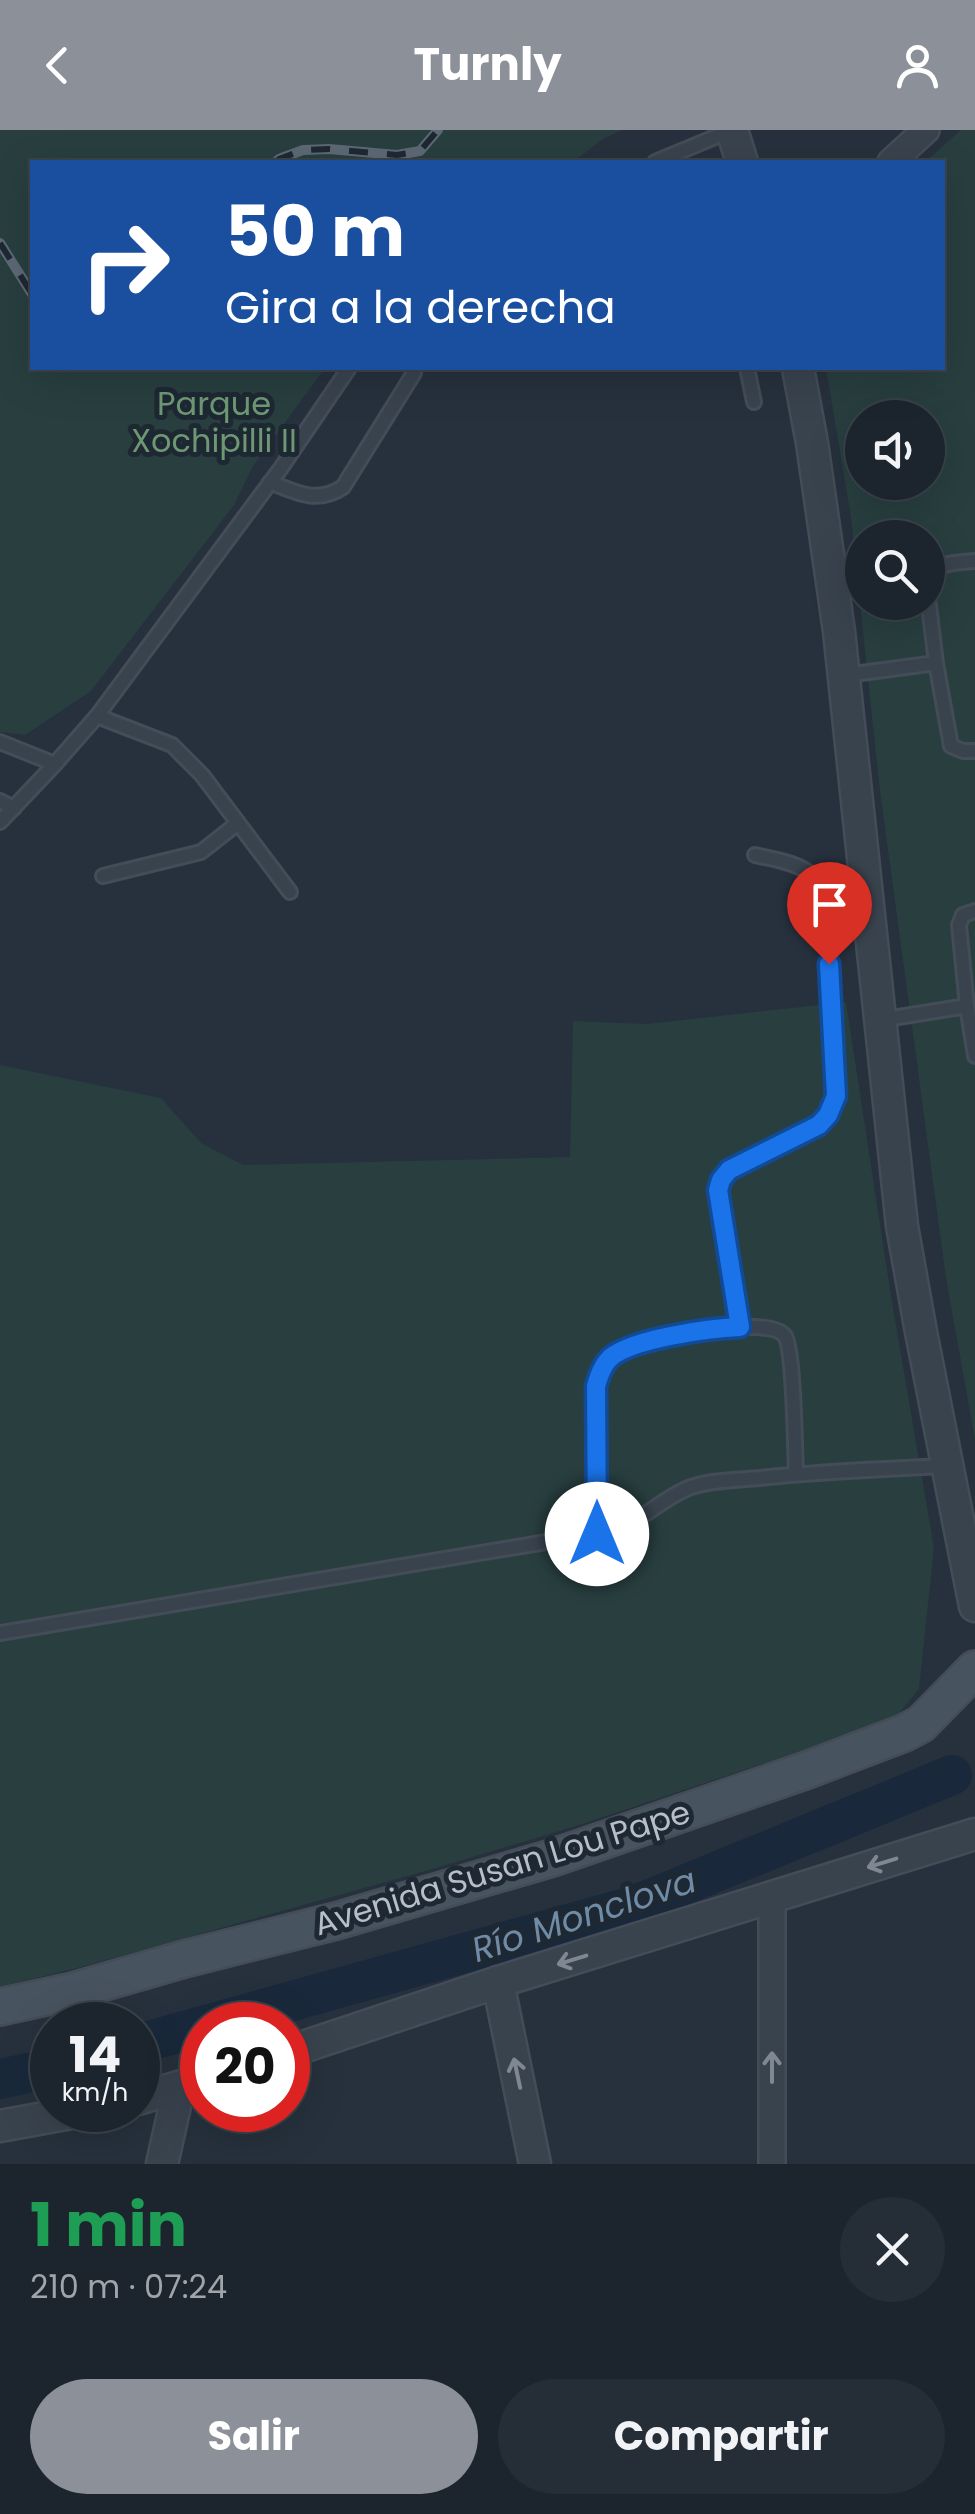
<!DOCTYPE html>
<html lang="es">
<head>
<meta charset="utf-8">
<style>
	:root { --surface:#1c252e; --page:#252d36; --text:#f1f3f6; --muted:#a0a5aa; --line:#3a424a; --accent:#8c9099 }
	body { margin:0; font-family:Poppins,sans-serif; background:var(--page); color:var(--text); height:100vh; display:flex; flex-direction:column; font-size:38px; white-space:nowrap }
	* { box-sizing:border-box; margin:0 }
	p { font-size:32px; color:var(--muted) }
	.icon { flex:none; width:55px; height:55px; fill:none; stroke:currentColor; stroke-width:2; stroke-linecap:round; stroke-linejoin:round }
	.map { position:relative; height:2034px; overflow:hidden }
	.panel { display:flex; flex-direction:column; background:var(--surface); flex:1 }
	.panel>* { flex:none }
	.guide { position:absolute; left:30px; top:30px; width:915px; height:210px; border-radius:0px; box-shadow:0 10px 40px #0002,0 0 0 2px var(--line); background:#1a4fa0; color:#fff; overflow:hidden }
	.buttons { position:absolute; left:845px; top:270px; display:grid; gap:20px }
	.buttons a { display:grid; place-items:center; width:100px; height:100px; border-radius:50%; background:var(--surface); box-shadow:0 10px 40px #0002,0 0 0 2px var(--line); font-size:50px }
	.speed { position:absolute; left:30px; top:1872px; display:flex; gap:20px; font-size:50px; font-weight:700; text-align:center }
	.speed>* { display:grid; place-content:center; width:130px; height:130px; border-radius:50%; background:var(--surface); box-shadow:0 10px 40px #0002,0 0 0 2px var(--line); line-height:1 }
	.speed small { font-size:25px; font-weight:400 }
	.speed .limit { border:15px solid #d22; background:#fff; color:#111 }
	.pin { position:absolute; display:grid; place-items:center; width:85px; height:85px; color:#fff; margin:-102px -42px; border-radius:50% 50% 50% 0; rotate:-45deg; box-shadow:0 0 10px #0007 }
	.pin .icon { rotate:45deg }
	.me { position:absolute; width:110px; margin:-55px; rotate:0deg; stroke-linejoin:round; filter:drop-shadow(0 0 8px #0008) }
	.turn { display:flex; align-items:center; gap:35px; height:210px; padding:0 30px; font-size:45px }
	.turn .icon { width:130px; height:130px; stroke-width:2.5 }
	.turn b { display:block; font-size:70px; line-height:85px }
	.round { display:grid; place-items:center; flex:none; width:105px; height:105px; border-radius:52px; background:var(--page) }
	.summary { display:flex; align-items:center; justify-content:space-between; height:170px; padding:0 30px }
	h1 { font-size:60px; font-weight:700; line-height:75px; color:#1e9e55 }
	.cta { display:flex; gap:20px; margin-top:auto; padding:20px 30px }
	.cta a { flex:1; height:115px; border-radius:60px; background:var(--accent); color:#fff; font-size:40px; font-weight:700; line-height:115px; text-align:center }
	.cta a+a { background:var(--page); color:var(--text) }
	header { display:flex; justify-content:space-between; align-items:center; height:130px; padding:0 30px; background:var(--accent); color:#fff; font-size:45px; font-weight:700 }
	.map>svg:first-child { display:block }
</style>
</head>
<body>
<header><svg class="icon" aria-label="back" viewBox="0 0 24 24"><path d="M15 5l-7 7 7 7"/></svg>Turnly<svg class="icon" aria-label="person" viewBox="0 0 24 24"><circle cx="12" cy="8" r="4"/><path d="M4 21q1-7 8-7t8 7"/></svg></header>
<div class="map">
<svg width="975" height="2034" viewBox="0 0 975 2034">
	<rect width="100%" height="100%" fill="#26313d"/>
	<!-- green -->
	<g fill="#283e3f" fill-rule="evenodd">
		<path d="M 0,0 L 622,0 L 603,9 L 573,32 L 32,32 L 32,238 L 325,238 L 253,336 L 234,375 L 91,561 L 25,605 L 0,602 Z"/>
		<path d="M 961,0 L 975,0 L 975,1310 L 946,1148 L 879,653 L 851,387 L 826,238 L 942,238 L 942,32 L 925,32 ZM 862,288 L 928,288 L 928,352 L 862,352 ZM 862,408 L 928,408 L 928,472 L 862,472 Z"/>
		<path d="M 846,872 L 891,1166 L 934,1418 L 919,1559 L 897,1586 L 879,1595 L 576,1696 L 436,1738 L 81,1837 L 0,1857 L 0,935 L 161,968 L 201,1013 L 243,1035 L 570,1027 L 573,891 L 646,894 Z"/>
	</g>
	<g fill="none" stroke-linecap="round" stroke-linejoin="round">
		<!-- river -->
		<g stroke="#19293b" stroke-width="40">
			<path d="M 206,1895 L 633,1776 L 952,1645"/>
			<path d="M 138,1914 L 202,1896"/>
			<path d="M 0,1949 L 52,1938"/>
		</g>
		<!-- service casing -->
		<g stroke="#434c57" stroke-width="18">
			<g id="service">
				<path d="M 655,32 L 732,0"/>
				<path d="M 747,238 L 754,272"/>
				<path d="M 270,352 C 296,363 318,374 343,357 L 414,243 L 414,238"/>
				<path d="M 928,449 C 938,431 956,433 975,431"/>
				<path d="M 936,533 L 951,616 L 963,621 L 975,621"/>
				<path d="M 846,545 L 936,533 L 928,467"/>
				<path d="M 97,586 L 172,615 L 202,645 L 290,762"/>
				<path d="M 0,612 L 55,634 L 97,586 L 281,338 L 349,238"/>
				<path d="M 0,671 L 14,678"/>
				<path d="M 0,692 L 55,634"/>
				<path d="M 103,746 L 201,722 L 238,693"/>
				<path d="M 967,876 L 975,926"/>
				<path d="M 880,890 L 967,876 L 959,795 L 963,785 L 975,781"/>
				<path d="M 740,1197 L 720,1076 C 719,1068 717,1060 720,1052 C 732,1025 798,1012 821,993 C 829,986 832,976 836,966 C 835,929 832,770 813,747 C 802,733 772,729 755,725"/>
				<path d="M 597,1404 L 596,1256 C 600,1244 603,1231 615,1224 C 637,1209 768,1183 785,1206 C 794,1220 795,1322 796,1344"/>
				<path d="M 0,1503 L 618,1400 C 644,1389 664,1367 691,1357 C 712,1350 737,1350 760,1348 C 822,1341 884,1339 946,1336"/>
			</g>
		</g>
		<!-- minor casing -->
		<g stroke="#434c57" stroke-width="30">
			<g id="minor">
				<path d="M 891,32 L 926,0"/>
				<path d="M 772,1768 L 772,2034"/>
			</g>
		</g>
		<!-- tertiary casing -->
		<g stroke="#434c57" stroke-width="35">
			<g id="tertiary">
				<path d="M 732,0 L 742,32"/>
				<path d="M 798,238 L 812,313 L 839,501 L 902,1096 L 921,1202 L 975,1476"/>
				<path d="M 498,1852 L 535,2034"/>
				<path d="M 288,1922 L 498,1852 L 975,1704"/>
				<path d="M 138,1969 L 202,1950"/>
				<path d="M 0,1996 L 88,1980"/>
				<path d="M 162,2034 L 179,1958"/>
			</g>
		</g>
		<!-- secondary casing -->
		<g stroke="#434c57" stroke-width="40">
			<path id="secondary" d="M 0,1877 L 73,1861 L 184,1829 L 336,1791 L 552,1728 L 807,1640 L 904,1603 L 921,1594 L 975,1539"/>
		</g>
		<!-- service -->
		<use href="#service" stroke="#39434e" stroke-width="12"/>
		<!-- minor -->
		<use href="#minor" stroke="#39434e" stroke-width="25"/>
		<!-- tertiary -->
		<use href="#tertiary" stroke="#39434e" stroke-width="30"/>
		<!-- secondary -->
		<use href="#secondary" stroke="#485360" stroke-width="35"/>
		<!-- rail casing -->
		<g stroke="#5c6874" stroke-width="10">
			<g id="rail">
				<path d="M 276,32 L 279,29 L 303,20 L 329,19 L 397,25 L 420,21 L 438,0"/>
				<path d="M 0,113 L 32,164"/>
			</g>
		</g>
		<!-- rail -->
		<use href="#rail" stroke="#1e2833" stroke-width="6" stroke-dasharray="19" stroke-linecap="butt"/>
	</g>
	<!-- one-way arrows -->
	<defs><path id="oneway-shaft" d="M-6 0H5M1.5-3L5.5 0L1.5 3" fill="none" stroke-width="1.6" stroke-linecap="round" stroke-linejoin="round" transform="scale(2.5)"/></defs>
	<g stroke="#7e8792">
		<use href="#oneway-shaft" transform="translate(882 1733) rotate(163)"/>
		<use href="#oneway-shaft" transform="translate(572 1830) rotate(163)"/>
		<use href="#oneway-shaft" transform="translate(772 1937) rotate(-90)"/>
		<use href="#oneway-shaft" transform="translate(517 1943) rotate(-102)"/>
	</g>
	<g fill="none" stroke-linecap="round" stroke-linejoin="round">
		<!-- route casing -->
		<g stroke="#114b97" stroke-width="25">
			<path id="route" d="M 597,1404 L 596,1256 C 599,1246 602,1236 610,1228 C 631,1209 710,1198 740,1197 L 718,1060 L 721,1050 L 729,1040 L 819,995 L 828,985 L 836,966 L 829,834"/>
		</g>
		<!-- route -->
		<use href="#route" stroke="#1a73e8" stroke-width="18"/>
	</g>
	<g text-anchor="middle" stroke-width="10" stroke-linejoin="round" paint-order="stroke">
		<!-- park labels -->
		<g font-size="32" fill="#6e9874" stroke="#1e2833">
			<text x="214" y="285">Parque<tspan x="214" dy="37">Xochipilli II</tspan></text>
		</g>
		<!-- street labels -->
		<g font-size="32" fill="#b6bec9" stroke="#1e2833">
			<text transform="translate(502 1738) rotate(-17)" y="11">Avenida Susan Lou Pape</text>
		</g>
		<!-- water labels -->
		<g font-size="35" font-style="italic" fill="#708ba6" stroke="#1e2833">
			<text transform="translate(584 1785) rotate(-18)" y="12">Río Monclova</text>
		</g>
	</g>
</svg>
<div class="buttons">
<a><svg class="icon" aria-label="sound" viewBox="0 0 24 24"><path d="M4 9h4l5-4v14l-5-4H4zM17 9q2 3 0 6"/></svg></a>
<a><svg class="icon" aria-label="search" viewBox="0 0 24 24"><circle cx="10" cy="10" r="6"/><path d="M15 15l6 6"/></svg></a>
</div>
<div class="speed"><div>14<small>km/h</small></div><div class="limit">20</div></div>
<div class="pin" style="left:829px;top:834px;background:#d93025"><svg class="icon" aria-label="arrive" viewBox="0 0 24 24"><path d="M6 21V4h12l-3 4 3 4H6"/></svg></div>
<svg class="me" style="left:597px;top:1404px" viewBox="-20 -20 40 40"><circle r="19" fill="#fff"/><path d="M0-13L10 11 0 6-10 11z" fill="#1a73e8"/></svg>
<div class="guide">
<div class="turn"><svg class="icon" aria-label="right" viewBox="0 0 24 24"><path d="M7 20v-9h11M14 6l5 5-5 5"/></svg><div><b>50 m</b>Gira a la derecha</div></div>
</div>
</div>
<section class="panel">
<div class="summary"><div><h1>1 min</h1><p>210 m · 07:24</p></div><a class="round"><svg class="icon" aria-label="close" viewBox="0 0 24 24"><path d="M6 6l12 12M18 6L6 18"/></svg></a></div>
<div class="cta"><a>Salir</a><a>Compartir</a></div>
</section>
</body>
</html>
